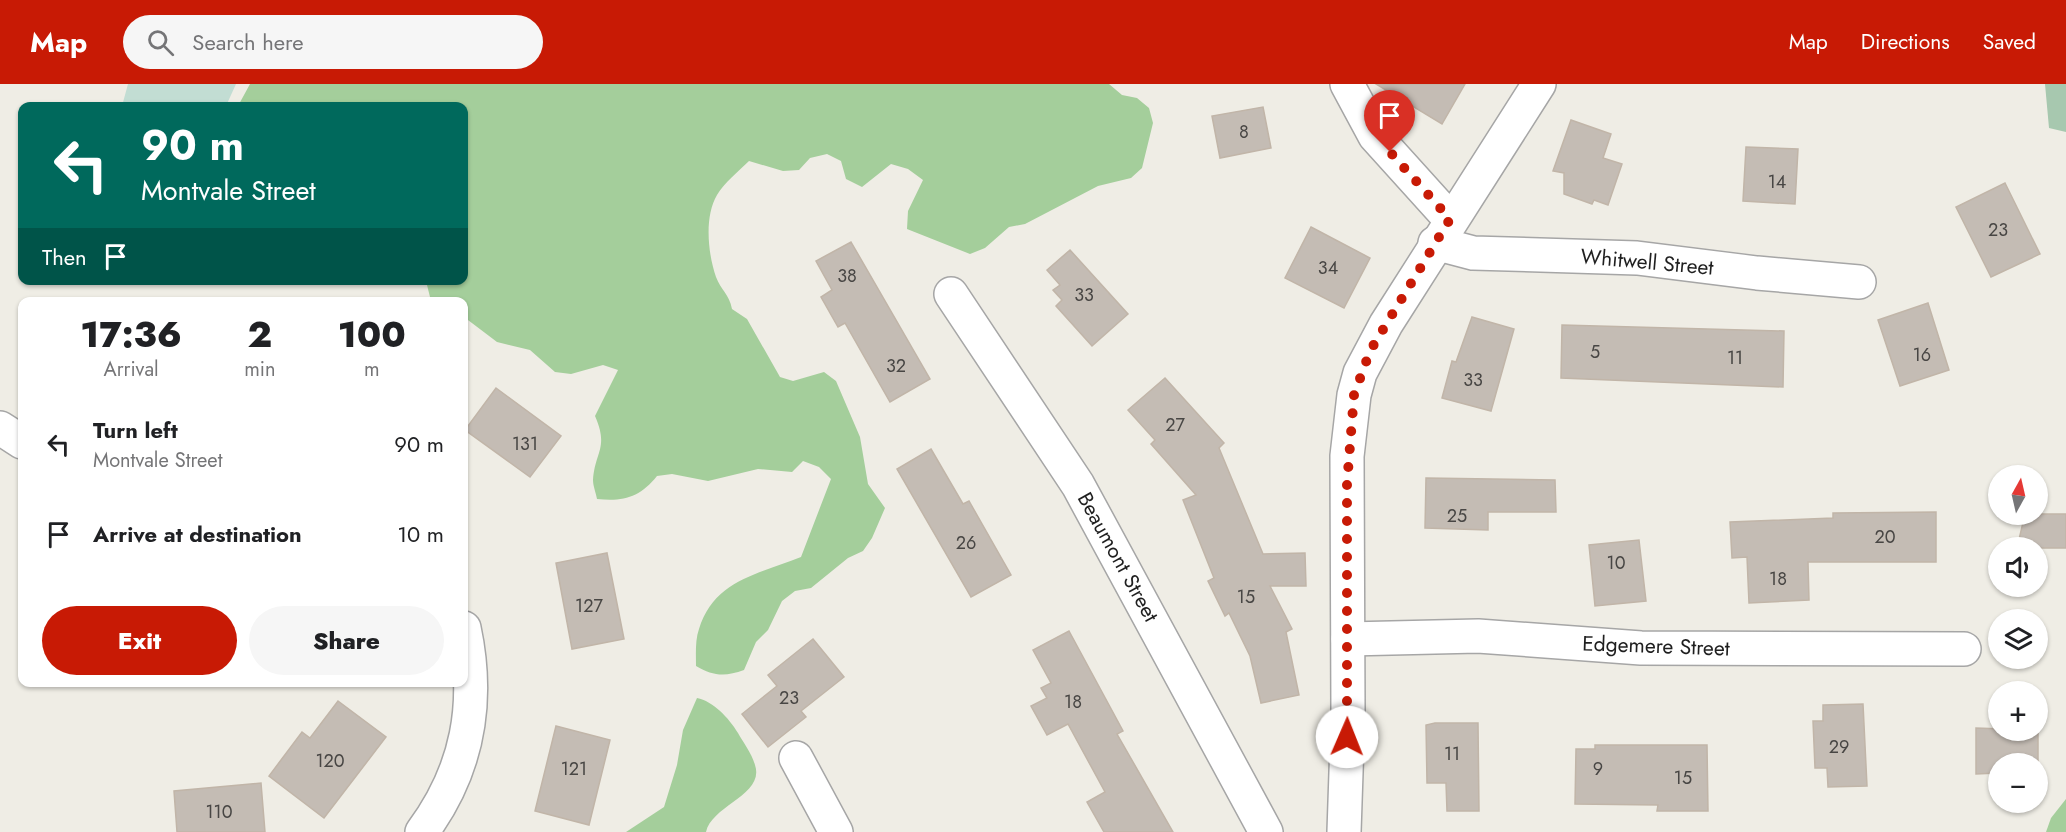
<!DOCTYPE html>
<html lang="en">
<head>
<meta charset="utf-8">
<style>
	:root { --surface:#fff; --page:#f6f6f6; --text:#202124; --muted:#757577; --accent:#c81a05 }
	body { margin:0; font-family:Jost,sans-serif; background:var(--page); color:var(--text); height:100vh; display:flex; flex-direction:column; font-size:22px; white-space:nowrap }
	* { box-sizing:border-box; margin:0 }
	p { font-size:20px; color:var(--muted) }
	.icon { flex:none; width:33px; height:33px; fill:none; stroke:currentColor; stroke-width:2; stroke-linecap:round; stroke-linejoin:round }
	.map { position:relative; flex:1; overflow:hidden }
	.sheet { position:absolute; left:18px; top:213px; width:450px; height:390px; display:flex; flex-direction:column; background:var(--surface); border-radius:12px; box-shadow:0 2px 4px #0004 }
	.sheet>* { flex:none }
	.guide { position:absolute; left:18px; top:18px; width:450px; height:183px; border-radius:12px; box-shadow:0 2px 4px #0004; background:#00695c; color:#fff; overflow:hidden }
	.needle { width:39px; rotate:8deg }
	.controls { position:absolute; left:1988px; top:381px; display:grid; gap:12px }
	.controls a { display:grid; place-items:center; width:60px; height:60px; border-radius:50%; background:var(--surface); box-shadow:0 2px 4px #0004; font-size:30px }
	.pin { position:absolute; display:grid; place-items:center; width:51px; height:51px; color:#fff; margin:-62px -26px; border-radius:50% 50% 50% 0; rotate:-45deg; box-shadow:0 0 6px #0007 }
	.pin .icon { rotate:45deg }
	.me { position:absolute; width:66px; margin:-33px; rotate:1deg; stroke-linejoin:round; filter:drop-shadow(0 0 4px #0008) }
	.turn { display:flex; align-items:center; gap:21px; height:126px; padding:0 24px; font-size:27px }
	.turn .icon { width:78px; height:78px; stroke-width:2.5 }
	.turn b { display:block; font-size:42px; line-height:51px }
	.then { display:flex; align-items:center; height:57px; padding:0 24px; background:#0003; gap:12px; font-size:22px }
	.eta { display:flex; justify-content:space-evenly; align-items:center; height:102px; text-align:center }
	.eta b { font-size:36px; font-weight:800; line-height:42px }
	.primary-button { display:flex; gap:12px; margin-top:auto; padding:12px 24px }
	.primary-button a { flex:1; height:69px; border-radius:36px; background:var(--accent); color:#fff; font-size:24px; font-weight:800; line-height:69px; text-align:center }
	.primary-button a+a { background:var(--page); color:var(--text) }
	ul { padding:0; list-style:none }
	li { display:flex; align-items:center; gap:18px; height:90px; padding:0 24px }
	li div { flex:1 }
	li b { display:block; font-size:22px }
	li em { font-style:normal }
	header { display:flex; align-items:center; gap:36px; box-sizing:border-box; height:84px; padding:0 30px; background:var(--accent); color:#fff }
	header strong { font-size:28px }
	nav { display:flex; gap:33px; margin-inline-start:auto; font-size:21px }
	.search { width:420px; height:54px; background:var(--page); display:flex; align-items:center; gap:15px; box-sizing:border-box; padding:0 21px; border-radius:33px; color:var(--muted); font-size:22px }
	.map>svg:first-child { display:block }
</style>
</head>
<body>
<header>
<strong>Map</strong>
<div class="search"><svg class="icon" aria-label="search" viewBox="0 0 24 24"><circle cx="10" cy="10" r="6"/><path d="M15 15l6 6"/></svg>Search here</div>
<nav><a>Map</a><a>Directions</a><a>Saved</a></nav>
</header>
<div class="map">
<svg width="2066" height="748" viewBox="0 0 2066 748">
	<rect width="100%" height="100%" fill="#efede5"/>
	<!-- forest -->
	<g fill="#a4ce9b">
		<path d="M 250,0 L 1109,0 L 1122,11 L 1137,14 L 1149,24 L 1153,39 L 1142,84 L 1131,94 L 1098,102 L 1025,140 L 1009,143 L 985,164 L 970,170 L 907,145 L 908,127 L 923,96 L 908,85 L 891,80 L 862,103 L 846,95 L 841,77 L 827,70 L 810,74 L 799,86 L 783,87 L 749,77 C 739,87 724,99 717,111 C 704,133 708,170 716,193 C 721,206 729,210 732,225 L 747,235 L 780,293 L 793,297 L 824,288 L 836,297 L 860,353 L 868,400 L 885,424 L 872,454 L 863,467 L 848,474 L 811,504 L 795,507 L 782,517 L 768,546 L 756,558 L 744,586 C 725,593 713,592 696,582 C 696,571 695,556 699,545 C 714,496 759,490 801,473 L 831,395 L 819,383 L 803,377 L 792,388 L 758,385 L 708,397 L 672,390 L 657,392 C 640,413 624,418 597,415 C 596,409 593,402 593,396 C 595,367 609,364 595,332 L 618,286 L 603,281 L 571,290 L 555,288 L 530,266 L 497,258 L 464,233 L 464,218 L 431,217 L 426,197 L 464,196 L 464,22 L 238,22 Z"/>
		<path d="M 697,614 C 713,617 729,634 738,649 C 743,658 752,670 755,681 C 765,711 712,721 706,748 L 626,748 L 664,723 L 677,681 L 683,646 Z"/>
		<path d="M 2066,715 L 2066,748 L 2046,748 L 2051,734 Z"/>
	</g>
	<!-- wetland -->
	<path fill="#c2ddd3" d="M 128,0 L 236,0 L 226,22 L 122,22 Z"/>
	<!-- cemetery -->
	<path fill="#a7c8af" d="M 2045,0 L 2066,0 L 2066,48 L 2049,44 Z"/>
	<!-- building -->
	<g fill="#c4bcb4" stroke="#c1b5a8" stroke-width="1.5">
		<path d="M 1376,0 L 1465,0 L 1442,40 Z"/>
		<path d="M 1263,23 L 1271,64 L 1220,74 L 1212,32 Z"/>
		<path d="M 1571,36 L 1611,50 L 1603,74 L 1622,80 L 1608,121 L 1594,116 L 1592,120 L 1564,110 L 1564,89 L 1553,87 Z"/>
		<path d="M 1746,63 L 1798,65 L 1795,120 L 1743,117 Z"/>
		<path d="M 2005,99 L 2040,170 L 1991,193 L 1956,123 Z"/>
		<path d="M 1311,143 L 1370,174 L 1344,224 L 1285,194 Z"/>
		<path d="M 851,158 L 930,295 L 890,318 L 845,239 L 838,243 L 821,213 L 832,206 L 816,177 Z"/>
		<path d="M 1070,166 L 1128,230 L 1092,262 L 1056,222 L 1062,216 L 1053,206 L 1060,201 L 1047,186 Z"/>
		<path d="M 1928,219 L 1949,286 L 1900,302 L 1878,236 Z"/>
		<path d="M 1472,233 L 1514,245 L 1491,327 L 1442,314 L 1452,277 L 1456,278 Z"/>
		<path d="M 1562,241 L 1784,247 L 1783,303 L 1561,294 Z"/>
		<path d="M 1165,294 L 1224,359 L 1219,364 L 1263,470 L 1305,469 L 1306,502 L 1270,502 L 1292,545 L 1286,548 L 1299,611 L 1261,619 L 1250,572 L 1229,529 L 1225,532 L 1208,497 L 1214,494 L 1183,416 L 1196,411 L 1151,360 L 1155,356 L 1128,326 Z"/>
		<path d="M 496,304 L 561,352 L 530,393 L 465,346 Z"/>
		<path d="M 931,365 L 963,420 L 969,417 L 1011,491 L 971,513 L 897,385 Z"/>
		<path d="M 1426,394 L 1555,396 L 1556,428 L 1488,428 L 1488,446 L 1425,444 Z"/>
		<path d="M 1936,428 L 1936,478 L 1808,478 L 1809,516 L 1749,519 L 1747,473 L 1732,474 L 1730,438 L 1833,434 L 1833,429 Z"/>
		<path d="M 2025,430 L 2066,430 L 2066,464 L 2017,464 Z"/>
		<path d="M 1639,456 L 1646,517 L 1595,522 L 1589,461 Z"/>
		<path d="M 607,469 L 624,555 L 572,565 L 556,479 Z"/>
		<path d="M 1069,547 L 1123,647 L 1117,650 L 1173,748 L 1104,748 L 1087,718 L 1105,708 L 1068,640 L 1047,651 L 1031,622 L 1047,614 L 1041,604 L 1051,599 L 1033,566 Z"/>
		<path d="M 813,555 L 844,593 L 801,627 L 806,633 L 768,663 L 742,630 L 777,602 L 768,591 Z"/>
		<path d="M 338,617 L 386,653 L 324,734 L 269,692 L 302,648 L 310,654 Z"/>
		<path d="M 1863,620 L 1867,702 L 1828,703 L 1827,684 L 1815,684 L 1813,637 L 1823,637 L 1823,621 Z"/>
		<path d="M 1435,639 L 1478,639 L 1479,727 L 1447,727 L 1446,699 L 1427,699 L 1426,641 Z"/>
		<path d="M 556,642 L 610,656 L 589,741 L 535,727 Z"/>
		<path d="M 2038,643 L 2038,688 L 2037,680 L 1998,680 L 1998,689 L 1976,690 L 1976,644 L 2037,646 Z"/>
		<path d="M 1595,661 L 1707,661 L 1708,727 L 1657,727 L 1658,721 L 1575,720 L 1576,665 L 1595,665 Z"/>
		<path d="M 261,699 L 265,748 L 177,748 L 174,707 Z"/>
	</g>
	<g fill="none" stroke-linecap="round" stroke-linejoin="round">
		<!-- minor casing -->
		<g stroke="#a6a6a6" stroke-width="36">
			<g id="minor">
				<path d="M 1347,0 L 1375,52 L 1450,135"/>
				<path d="M 1435,159 L 1473,169 L 1637,174 L 1757,189 L 1859,198"/>
				<path d="M 951,210 L 1078,401 L 1266,748"/>
				<path d="M 0,344 L 22,358"/>
				<path d="M 1348,555 L 1478,552 L 1641,564 L 1964,565"/>
				<path d="M 796,674 L 836,748"/>
				<path d="M 422,748 C 468,686 480,619 464,544"/>
				<path d="M 1344,748 L 1348,629 L 1347,372 L 1354,311 L 1360,289 L 1386,240 L 1539,0"/>
			</g>
		</g>
		<!-- minor -->
		<use href="#minor" stroke="#fff" stroke-width="33"/>
	</g>
	<g fill="none" stroke-linecap="round" stroke-linejoin="round">
		<!-- route -->
		<path stroke="#c81a05" stroke-width="10" stroke-dasharray="0 18" d="M 1347,653 L 1347,400 L 1354,311 L 1370,267 L 1450,135 L 1390,68"/>
	</g>
	<g text-anchor="middle" stroke-width="5" stroke-linejoin="round" paint-order="stroke">
		<!-- number labels -->
		<g font-size="18" fill="#484644">
			<text x="1244" y="54">8</text>
			<text x="1777" y="104">14</text>
			<text x="1998" y="152">23</text>
			<text x="1328" y="190">34</text>
			<text x="847" y="198">38</text>
			<text x="1084" y="217">33</text>
			<text x="1595" y="274">5</text>
			<text x="1922" y="277">16</text>
			<text x="1735" y="280">11</text>
			<text x="896" y="288">32</text>
			<text x="1473" y="302">33</text>
			<text x="1175" y="347">27</text>
			<text x="525" y="366">131</text>
			<text x="1457" y="438">25</text>
			<text x="1885" y="459">20</text>
			<text x="966" y="465">26</text>
			<text x="1616" y="485">10</text>
			<text x="1778" y="501">18</text>
			<text x="1246" y="519">15</text>
			<text x="589" y="528">127</text>
			<text x="789" y="620">23</text>
			<text x="1073" y="624">18</text>
			<text x="1839" y="669">29</text>
			<text x="1452" y="676">11</text>
			<text x="330" y="683">120</text>
			<text x="574" y="691">121</text>
			<text x="1598" y="691">9</text>
			<text x="1683" y="700">15</text>
			<text x="219" y="734">110</text>
		</g>
		<!-- street labels -->
		<g font-size="21" fill="#1f1f1f" stroke="#fff">
			<text transform="translate(1647 178) rotate(5)" y="7">Whitwell Street</text>
			<text transform="translate(1118 473) rotate(61)" y="7">Beaumont Street</text>
			<text transform="translate(1656 562) rotate(2)" y="7">Edgemere Street</text>
		</g>
	</g>
</svg>
<div class="controls">
<a><svg class="needle" viewBox="-14 -14 28 28"><path d="M0-13l5 13h-10z" fill="#e53935"/><path d="M0 13l5-13h-10z" fill="#757577"/></svg></a>
<a><svg class="icon" aria-label="sound" viewBox="0 0 24 24"><path d="M4 9h4l5-4v14l-5-4H4zM17 9q2 3 0 6"/></svg></a>
<a><svg class="icon" aria-label="layers" viewBox="0 0 24 24"><path d="M12 4l9 5-9 5-9-5zM3 14l9 5 9-5"/></svg></a>
<a>+</a>
<a>−</a>
</div>
<div class="pin" style="left:1390px;top:68px;background:#d93025"><svg class="icon" aria-label="arrive" viewBox="0 0 24 24"><path d="M6 21V4h12l-3 4 3 4H6"/></svg></div>
<svg class="me" style="left:1347px;top:653px" viewBox="-20 -20 40 40"><circle r="19" fill="#fff"/><path d="M0-13L10 11 0 6-10 11z" fill="#c81a05"/></svg>
<div class="guide">
<div class="turn"><svg class="icon" aria-label="left" viewBox="0 0 24 24"><path d="M17 20v-9H6M10 6l-5 5 5 5"/></svg><div><b>90 m</b>Montvale Street</div></div>
<div class="then">Then<svg class="icon" aria-label="arrive" viewBox="0 0 24 24"><path d="M6 21V4h12l-3 4 3 4H6"/></svg></div>
</div>
<section class="sheet">
<div class="eta">
<div><b>17:36</b><p>Arrival</p></div>
<div><b>2</b><p>min</p></div>
<div><b>100</b><p>m</p></div>
</div>
<ul>
<li><svg class="icon" aria-label="left" viewBox="0 0 24 24"><path d="M17 20v-9H6M10 6l-5 5 5 5"/></svg><div><b>Turn left</b><p>Montvale Street</p></div><em>90 m</em></li>
<li><svg class="icon" aria-label="arrive" viewBox="0 0 24 24"><path d="M6 21V4h12l-3 4 3 4H6"/></svg><div><b>Arrive at destination</b></div><em>10 m</em></li>
</ul>
<div class="primary-button"><a>Exit</a><a>Share</a></div>
</section>
</div>
</body>
</html>
